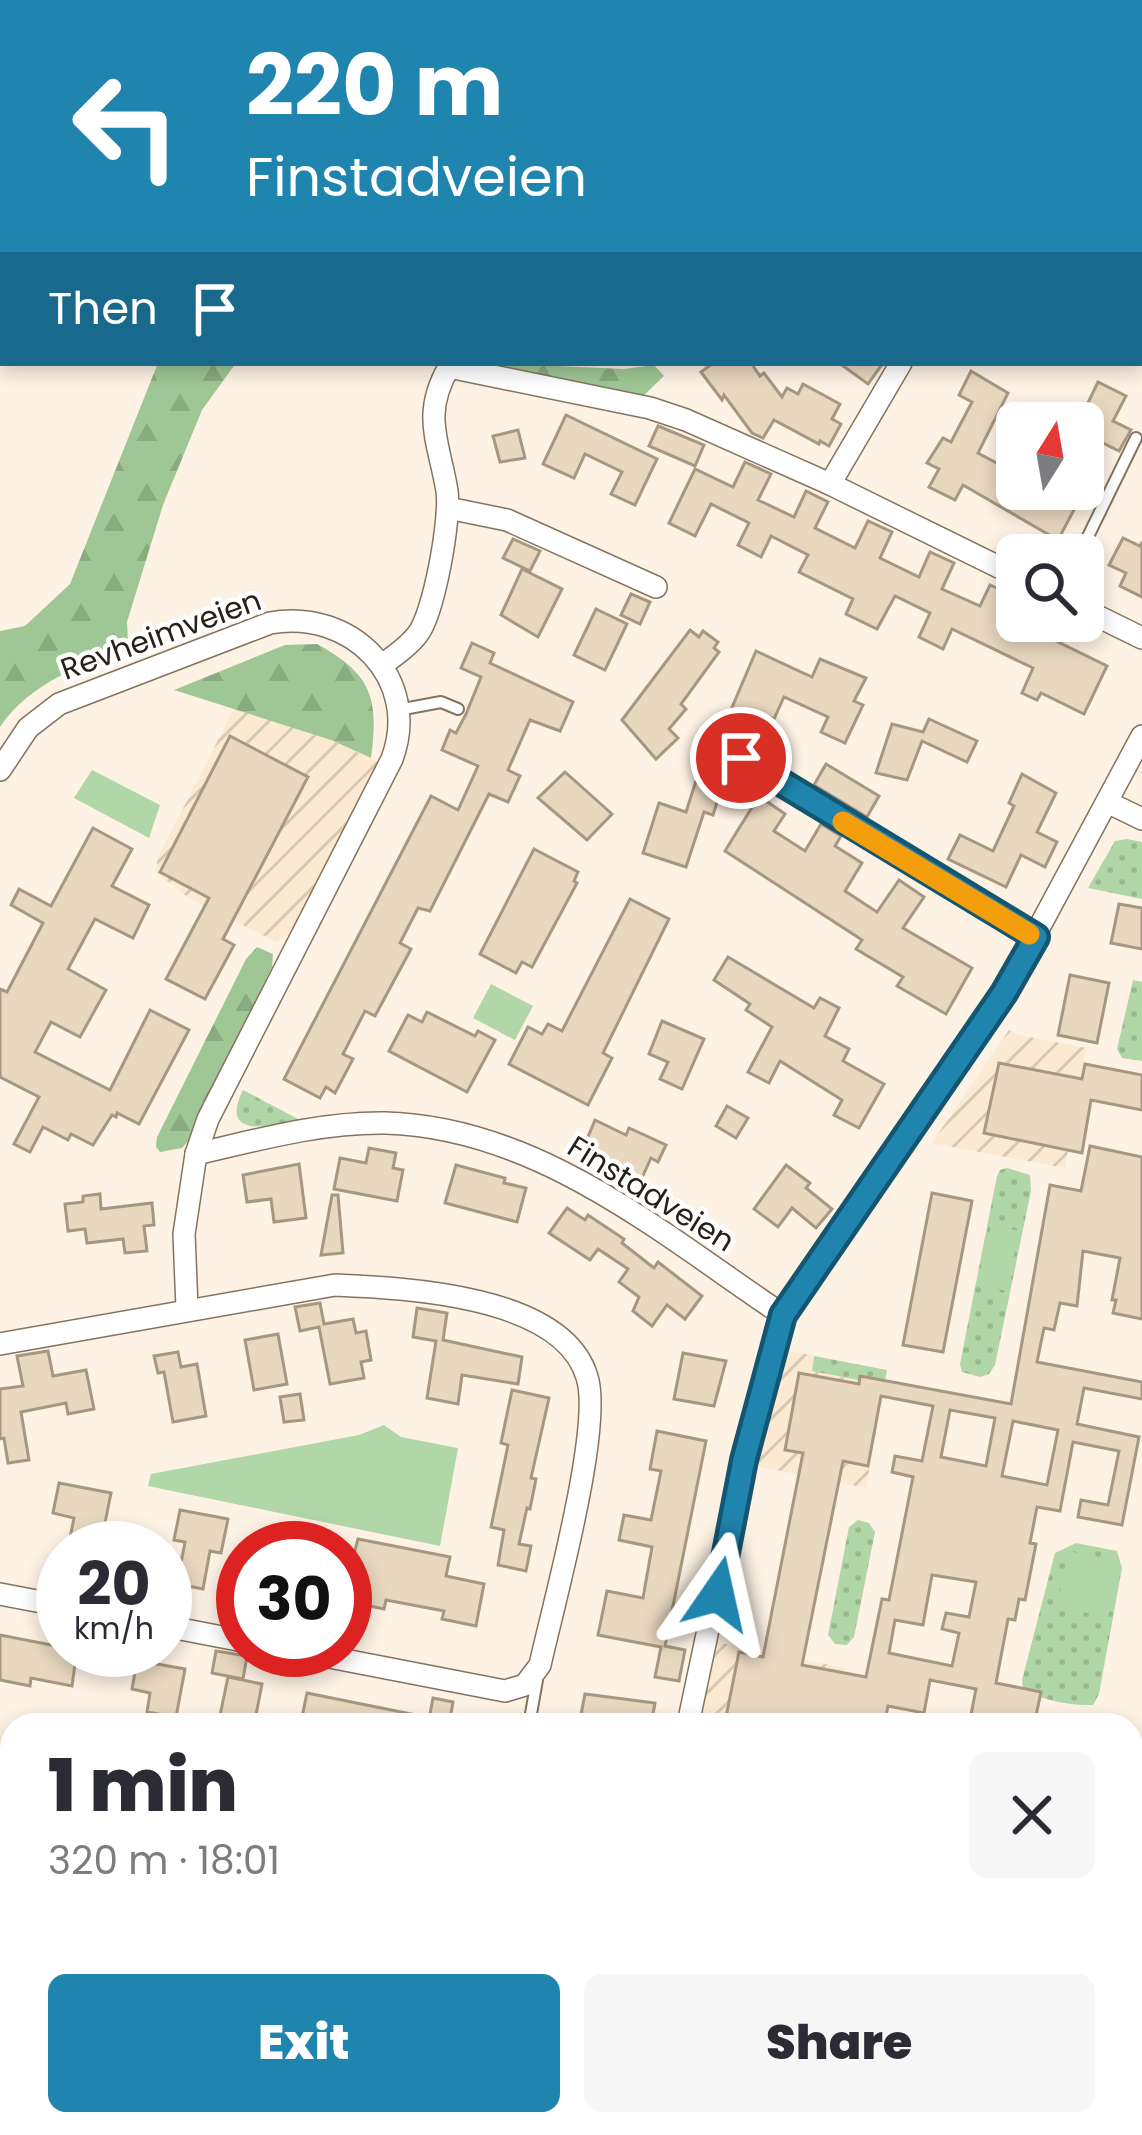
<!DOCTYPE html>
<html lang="en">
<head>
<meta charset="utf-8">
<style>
	:root { --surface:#fff; --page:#f7f7f7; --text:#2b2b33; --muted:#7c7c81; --accent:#1f84ae }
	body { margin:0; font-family:Poppins,sans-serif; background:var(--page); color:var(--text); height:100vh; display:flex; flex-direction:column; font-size:45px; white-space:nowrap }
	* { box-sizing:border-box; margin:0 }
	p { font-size:39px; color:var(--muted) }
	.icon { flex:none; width:66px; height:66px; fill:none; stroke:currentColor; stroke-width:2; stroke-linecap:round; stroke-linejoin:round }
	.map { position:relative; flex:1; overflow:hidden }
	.panel { position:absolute; left:0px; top:1713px; width:1143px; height:423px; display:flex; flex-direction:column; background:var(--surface); border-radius:36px 36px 0 0; box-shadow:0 6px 18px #0003 }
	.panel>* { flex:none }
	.hud { position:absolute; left:0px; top:0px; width:1143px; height:366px; box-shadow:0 6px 18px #0003; background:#1f84ae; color:#fff; overflow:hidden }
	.needle { width:78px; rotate:11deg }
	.tools { position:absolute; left:996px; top:402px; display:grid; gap:24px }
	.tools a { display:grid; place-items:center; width:108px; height:108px; border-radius:18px; background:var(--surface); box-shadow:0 6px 18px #0003; font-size:60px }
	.speed { position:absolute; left:36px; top:1521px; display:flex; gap:24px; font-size:60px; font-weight:700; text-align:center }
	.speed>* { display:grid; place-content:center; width:156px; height:156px; border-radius:50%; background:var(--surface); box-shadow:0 6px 18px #0003; line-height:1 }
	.speed small { font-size:30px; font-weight:400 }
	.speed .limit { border:18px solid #d22; background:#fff; color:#111 }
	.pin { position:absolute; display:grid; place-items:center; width:102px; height:102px; color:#fff; margin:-51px; border:6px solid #fff; border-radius:50%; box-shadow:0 3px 12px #0007 }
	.me { position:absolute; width:132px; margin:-66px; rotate:11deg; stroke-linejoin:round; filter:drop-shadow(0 0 9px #0008) }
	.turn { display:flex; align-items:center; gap:42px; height:252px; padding:0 48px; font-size:54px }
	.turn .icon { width:156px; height:156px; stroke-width:2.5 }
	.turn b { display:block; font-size:84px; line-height:102px }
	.then { display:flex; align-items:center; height:114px; padding:0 48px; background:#0003; gap:24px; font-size:45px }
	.round { display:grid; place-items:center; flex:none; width:126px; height:126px; border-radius:18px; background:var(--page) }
	.headline { display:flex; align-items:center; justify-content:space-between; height:204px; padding:0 48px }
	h1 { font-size:72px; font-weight:800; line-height:90px }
	.action { display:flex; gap:24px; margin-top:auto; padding:24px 48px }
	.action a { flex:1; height:138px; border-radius:18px; background:var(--accent); color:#fff; font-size:48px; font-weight:800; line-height:138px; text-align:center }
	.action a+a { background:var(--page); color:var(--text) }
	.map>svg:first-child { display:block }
</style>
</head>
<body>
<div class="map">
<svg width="1142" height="2135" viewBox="0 0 1142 2135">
	<defs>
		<pattern id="industrial-furrows" width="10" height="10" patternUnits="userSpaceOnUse" patternTransform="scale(3)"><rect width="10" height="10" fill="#fbe9d1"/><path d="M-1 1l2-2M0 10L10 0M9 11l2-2" fill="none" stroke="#d7c8b3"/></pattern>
		<pattern id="grass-dots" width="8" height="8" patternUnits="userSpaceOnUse" patternTransform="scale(3)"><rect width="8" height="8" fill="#b1d6a7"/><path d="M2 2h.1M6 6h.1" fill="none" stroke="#98b78f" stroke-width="1.8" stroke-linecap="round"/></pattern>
		<pattern id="forest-firs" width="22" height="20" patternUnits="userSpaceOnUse" patternTransform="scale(3)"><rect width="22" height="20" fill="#9fc795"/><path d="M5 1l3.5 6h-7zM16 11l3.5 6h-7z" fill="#89ab80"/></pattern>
	</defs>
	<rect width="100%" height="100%" fill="#fdf2e4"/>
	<!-- industrial -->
	<g fill="url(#industrial-furrows)">
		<path d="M 235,707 L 331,740 L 378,762 L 291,932 L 277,942 L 190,899 L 156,872 L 158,857 Z"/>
		<path d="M 1009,1030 L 1019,1035 L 1086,1048 L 1065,1168 L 932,1143 Z"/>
		<path d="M 777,1348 L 814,1356 L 812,1371 L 884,1385 L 866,1488 L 751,1465 Z"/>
		<path d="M 716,1642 L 845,1668 L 834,1725 L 699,1723 Z"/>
	</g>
	<!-- grass -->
	<g fill="url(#grass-dots)">
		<path d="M 1127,839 L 1142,842 L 1142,899 L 1088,888 L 1115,841 Z"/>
		<path d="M 1133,980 L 1142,982 L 1142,1061 L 1122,1058 L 1117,1049 Z"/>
		<path d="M 243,1090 L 300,1120 C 272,1126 218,1140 243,1090 Z"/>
		<path d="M 1007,1168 L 1030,1175 L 1031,1191 L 995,1365 L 989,1374 L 980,1377 L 962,1372 L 960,1364 L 997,1176 L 1000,1170 Z"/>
		<path d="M 814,1356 L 887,1370 L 884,1385 L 812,1371 Z"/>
		<path d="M 858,1520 L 869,1523 L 875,1532 L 854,1637 L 847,1645 L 835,1644 L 828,1635 L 849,1527 Z"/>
		<path d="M 1076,1543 L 1117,1551 L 1122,1568 L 1099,1694 L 1093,1705 C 1070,1706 1043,1700 1023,1690 L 1022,1680 L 1055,1553 Z"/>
		<path d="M 1131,1951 L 1142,1953 L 1142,2065 L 1131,2062 Z"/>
	</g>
	<!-- forest -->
	<g fill="url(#forest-firs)">
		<path d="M 158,363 L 236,363 L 202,410 L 163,505 L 127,622 L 128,644 C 82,666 29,683 0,727 L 0,631 L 25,626 L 70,584 Z"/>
		<path d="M 492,363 L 624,369 L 654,365 L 664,376 L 642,397 L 495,368 Z"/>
		<path d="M 317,644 C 372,674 379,698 371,758 L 331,740 L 174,690 L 285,645 Z"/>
		<path d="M 257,947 L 273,954 L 272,967 L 189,1140 L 182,1148 L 160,1152 L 156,1147 L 157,1137 L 246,959 Z"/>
		<path d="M 0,1802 L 12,1804 L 12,2124 L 1131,2124 L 1131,2062 L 1142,2065 L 1142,2135 L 0,2135 Z"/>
	</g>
	<!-- park -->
	<g fill="#b1d6a7">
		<path d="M 92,770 L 160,805 L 149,838 L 74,798 Z"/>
		<path d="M 491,984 L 533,1006 L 515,1040 L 473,1018 Z"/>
		<path d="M 991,1225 L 1019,1231 L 1007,1291 L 979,1285 Z"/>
		<path d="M 384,1425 L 401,1437 L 458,1448 L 440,1546 L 148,1486 L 151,1474 L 359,1435 Z"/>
		<path d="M 1068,1551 L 1120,1562 L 1108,1617 L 1057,1607 Z"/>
	</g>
	<!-- building -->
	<g fill="#e9d8c0" stroke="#a89780" stroke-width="3" fill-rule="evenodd">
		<path d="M 713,363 L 751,363 L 760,376 L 764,373 L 782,397 L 787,388 L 798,394 L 803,384 L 840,404 L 832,419 L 841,424 L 829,446 L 820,441 L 819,444 L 774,420 L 763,438 L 752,433 L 724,395 L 722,400 L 701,372 Z"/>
		<path d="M 839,363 L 883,363 L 868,384 Z"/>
		<path d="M 971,371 L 1008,393 L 978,453 L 1017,474 L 1017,489 L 1045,489 L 1075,508 L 1058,540 L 963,485 L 955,500 L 929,487 L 939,469 L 927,463 L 943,438 L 951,442 L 972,402 L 959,395 Z"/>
		<path d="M 1098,382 L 1126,396 L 1113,421 L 1131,430 L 1119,451 L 1097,440 L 1083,469 L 1083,413 Z"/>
		<path d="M 566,415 L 657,459 L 635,505 L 611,494 L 622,472 L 585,454 L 574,478 L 543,464 Z"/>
		<path d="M 658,426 L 704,445 L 695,466 L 649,446 Z"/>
		<path d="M 518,430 L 525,458 L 500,462 L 493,436 Z"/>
		<path d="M 745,462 L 771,474 L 758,500 L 794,517 L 806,491 L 828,502 L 815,528 L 855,548 L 868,521 L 892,532 L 880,558 L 919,577 L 930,552 L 954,563 L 942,589 L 980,606 L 990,585 L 1012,595 L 1003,615 L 1107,666 L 1084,714 L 1041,693 L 1037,700 L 1022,693 L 1033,668 L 952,629 L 943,649 L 919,637 L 930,613 L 895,596 L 877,629 L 846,614 L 853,599 L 799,572 L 808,555 L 771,536 L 761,557 L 738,545 L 749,523 L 711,504 L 695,536 L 669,523 L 695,469 L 733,487 Z"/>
		<path d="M 1123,538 L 1140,546 L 1142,542 L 1142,597 L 1120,586 L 1126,573 L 1109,565 Z"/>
		<path d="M 513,539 L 540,551 L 530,571 L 503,558 Z"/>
		<path d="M 522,569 L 562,589 L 538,637 L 501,615 Z"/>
		<path d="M 631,594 L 650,602 L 640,624 L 621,615 Z"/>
		<path d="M 596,609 L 627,624 L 605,670 L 574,655 Z"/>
		<path d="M 690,630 L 699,637 L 703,631 L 718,642 L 714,648 L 719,652 L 681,704 L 686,709 L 669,729 L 678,738 L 656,759 L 622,720 Z"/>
		<path d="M 472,643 L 494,653 L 490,663 L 573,702 L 560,731 L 530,720 L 508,770 L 520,776 L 508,802 L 489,794 L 430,911 L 418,908 L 400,943 L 411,949 L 375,1016 L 365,1011 L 343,1054 L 353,1059 L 335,1093 L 326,1087 L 320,1098 L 284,1079 L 431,796 L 458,810 L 478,766 L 442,750 L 450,730 L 456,733 L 466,714 L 481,677 L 461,668 Z"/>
		<path d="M 756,651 L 812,677 L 820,659 L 866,678 L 854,701 L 863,705 L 845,743 L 821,732 L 828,717 L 784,697 L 774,719 L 761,713 L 747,743 L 722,731 Z"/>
		<path d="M 929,719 L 977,741 L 967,762 L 922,741 L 907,780 L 876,773 L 892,724 L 923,732 Z"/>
		<path d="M 230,736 L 308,777 L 223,939 L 234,945 L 205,999 L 166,979 L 209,898 L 160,872 Z"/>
		<path d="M 826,764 L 879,796 L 867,817 L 814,785 Z"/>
		<path d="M 565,772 L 612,814 L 587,840 L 538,798 Z"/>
		<path d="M 1022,774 L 1056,793 L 1037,832 L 1057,842 L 1045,867 L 1021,855 L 1006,887 L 948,859 L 960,835 L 993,851 L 1014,806 L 1009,803 Z"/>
		<path d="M 696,781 L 721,789 L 713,815 L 704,812 L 686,867 L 643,853 L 659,803 L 686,812 Z"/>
		<path d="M 759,796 L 785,814 L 774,831 L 805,851 L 821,824 L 841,836 L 835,846 L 862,863 L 845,891 L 877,912 L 899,880 L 924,897 L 903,928 L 972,968 L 946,1014 L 897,986 L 903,977 L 856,949 L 862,940 L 725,851 Z"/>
		<path d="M 93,828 L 132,849 L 112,886 L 149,905 L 133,938 L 95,919 L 68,969 L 106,990 L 80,1037 L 51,1022 L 35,1052 L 110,1090 L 150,1010 L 189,1030 L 139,1124 L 117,1113 L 116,1117 L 112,1115 L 93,1145 L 71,1134 L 68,1140 L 43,1127 L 30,1152 L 14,1144 L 39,1097 L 0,1077 L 0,989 L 7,992 L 43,923 L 11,905 L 19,889 L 51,906 Z"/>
		<path d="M 534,849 L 578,872 L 574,881 L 577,883 L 532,967 L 522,962 L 516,973 L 480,954 Z"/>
		<path d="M 630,899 L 669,919 L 603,1053 L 612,1058 L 588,1105 L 509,1064 L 528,1027 L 542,1034 L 548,1024 L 562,1031 Z"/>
		<path d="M 1119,904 L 1142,908 L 1142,949 L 1111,943 Z"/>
		<path d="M 728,957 L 814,1008 L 820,998 L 839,1008 L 825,1036 L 849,1049 L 843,1061 L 884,1084 L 859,1128 L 834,1115 L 842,1100 L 780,1061 L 769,1083 L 748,1072 L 772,1027 L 746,1010 L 750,1004 L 714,980 Z"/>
		<path d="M 1070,975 L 1109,983 L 1097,1043 L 1058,1035 Z"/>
		<path d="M 427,1012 L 475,1036 L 478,1031 L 495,1040 L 467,1092 L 389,1051 L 408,1015 L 422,1022 Z"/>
		<path d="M 662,1021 L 704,1039 L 682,1089 L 660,1079 L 668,1062 L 649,1054 Z"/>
		<path d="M 999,1063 L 1082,1079 L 1085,1064 L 1142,1075 L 1142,1110 L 1091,1100 L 1082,1153 L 984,1133 Z"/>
		<path d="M 727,1106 L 748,1118 L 736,1138 L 716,1126 Z"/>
		<path d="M 595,1120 L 626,1135 L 629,1128 L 666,1145 L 658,1162 L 651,1158 L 641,1180 L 582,1151 Z"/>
		<path d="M 1090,1146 L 1142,1157 L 1142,1319 L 1113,1313 L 1116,1300 L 1112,1300 L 1120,1258 L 1083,1251 L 1077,1306 L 1060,1303 L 1054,1330 L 1044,1328 L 1037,1362 L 1142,1382 L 1142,1399 L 1084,1388 L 1077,1424 L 1139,1437 L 1122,1525 L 1078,1517 L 1081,1500 L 1108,1505 L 1119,1451 L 1073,1442 L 1060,1511 L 1037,1507 L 1030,1543 L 1036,1544 L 1025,1600 L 1019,1599 L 1015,1620 L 1008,1619 L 996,1683 L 1041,1692 L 1034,1725 L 969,1725 L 976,1689 L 930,1680 L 924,1713 L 888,1706 L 884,1725 L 725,1722 L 739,1652 L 763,1657 L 803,1453 L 785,1450 L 799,1373 L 859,1384 L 860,1376 L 1011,1404 L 1050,1185 L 1081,1191 ZM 881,1396 L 933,1406 L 922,1461 L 895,1456 L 892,1472 L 913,1477 L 889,1600 L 882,1599 L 866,1677 L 802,1665 L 843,1461 L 868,1466 ZM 950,1410 L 995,1418 L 986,1466 L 941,1457 ZM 1013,1421 L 1058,1430 L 1047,1485 L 1002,1476 ZM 932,1575 L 976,1582 L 969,1617 L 946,1613 L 942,1629 L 959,1633 L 952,1666 L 889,1653 L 895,1620 L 923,1625 Z"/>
		<path d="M 369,1148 L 396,1153 L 393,1168 L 403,1170 L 397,1201 L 334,1189 L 340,1158 L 366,1163 Z"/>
		<path d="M 299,1164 L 306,1218 L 274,1222 L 271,1199 L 247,1202 L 243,1175 Z"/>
		<path d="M 456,1165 L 505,1178 L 504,1183 L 526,1188 L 517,1222 L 445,1203 Z"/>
		<path d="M 786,1165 L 810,1183 L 806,1188 L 832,1209 L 816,1228 L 792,1208 L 778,1227 L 754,1209 Z"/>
		<path d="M 932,1193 L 972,1201 L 943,1352 L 903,1345 Z"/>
		<path d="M 100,1194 L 101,1209 L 152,1203 L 154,1225 L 144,1226 L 147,1251 L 125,1253 L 123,1239 L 87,1243 L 85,1229 L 68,1231 L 65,1204 L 83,1202 L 83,1196 Z"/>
		<path d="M 332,1195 L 338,1195 L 343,1253 L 321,1255 Z"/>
		<path d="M 567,1208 L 585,1220 L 588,1215 L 624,1239 L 622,1243 L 654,1268 L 658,1262 L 702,1296 L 685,1319 L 667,1305 L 652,1326 L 633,1311 L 639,1297 L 619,1282 L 628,1269 L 598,1249 L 590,1260 L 549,1233 Z"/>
		<path d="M 320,1303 L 324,1324 L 353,1319 L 356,1333 L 366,1331 L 371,1360 L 361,1362 L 364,1378 L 330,1384 L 319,1327 L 300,1331 L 295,1307 Z"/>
		<path d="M 417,1308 L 447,1313 L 443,1340 L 522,1357 L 518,1384 L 462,1375 L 458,1404 L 427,1398 L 436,1341 L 413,1337 Z"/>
		<path d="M 278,1334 L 287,1384 L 254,1390 L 245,1340 Z"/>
		<path d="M 48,1351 L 53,1376 L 86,1370 L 94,1409 L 68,1414 L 66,1403 L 21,1412 L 29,1460 L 8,1463 L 4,1438 L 0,1439 L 0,1389 L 23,1386 L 17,1356 Z"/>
		<path d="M 178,1352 L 181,1367 L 197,1364 L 206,1416 L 173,1422 L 164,1372 L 158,1373 L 154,1356 Z"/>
		<path d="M 683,1353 L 726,1361 L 714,1406 L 674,1399 Z"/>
		<path d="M 512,1390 L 549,1398 L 531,1478 L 536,1479 L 530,1509 L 527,1508 L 519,1544 L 531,1546 L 526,1571 L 498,1565 L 504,1530 L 491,1527 L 508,1445 L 501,1443 Z"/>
		<path d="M 300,1394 L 304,1420 L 284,1422 L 280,1397 Z"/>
		<path d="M 657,1431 L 706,1441 L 665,1646 L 685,1650 L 679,1681 L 655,1677 L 661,1647 L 598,1635 L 607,1591 L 643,1598 L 652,1547 L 619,1540 L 624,1515 L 651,1520 L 661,1471 L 650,1469 Z"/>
		<path d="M 59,1483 L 111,1493 L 100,1548 L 68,1548 L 74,1518 L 53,1513 Z"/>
		<path d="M 180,1510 L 228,1519 L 221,1553 L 210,1551 L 203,1589 L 177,1584 L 185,1542 L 174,1540 Z"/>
		<path d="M 358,1539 L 450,1557 L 446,1576 L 484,1584 L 476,1626 L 442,1619 L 444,1611 L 386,1600 L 384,1609 L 355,1603 L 361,1572 L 350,1570 Z"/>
		<path d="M 0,1635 L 77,1650 L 72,1686 L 31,1678 L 30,1686 L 0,1680 Z"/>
		<path d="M 139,1650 L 159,1650 L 157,1664 L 185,1669 L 176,1717 L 147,1712 L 150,1693 L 132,1689 Z"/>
		<path d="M 216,1651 L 247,1656 L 243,1679 L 212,1673 Z"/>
		<path d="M 228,1677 L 262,1684 L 254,1725 L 218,1725 Z"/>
		<path d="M 307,1693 L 421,1716 L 420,1725 L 301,1722 Z"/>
		<path d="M 585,1694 L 655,1703 L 651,1725 L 579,1725 Z"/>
		<path d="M 433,1698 L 453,1702 L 449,1725 L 428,1725 Z"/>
	</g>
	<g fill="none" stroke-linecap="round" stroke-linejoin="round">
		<!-- service casing -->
		<g stroke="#84745f" stroke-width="14">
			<g id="service">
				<path d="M 688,3 L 691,0"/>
				<path d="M 1140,96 L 1142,99"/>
				<path d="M 1079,555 L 1136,438"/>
				<path d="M 398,710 L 441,702 L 458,709"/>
				<path d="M 529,1725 L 537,1680"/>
			</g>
		</g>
		<!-- minor casing -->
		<g stroke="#84745f" stroke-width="24">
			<g id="minor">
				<path d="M 0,26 L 3,25"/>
				<path d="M 1140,200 L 1142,199"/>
				<path d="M 830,484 L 901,363"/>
				<path d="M 448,508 L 507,520 L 656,587"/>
				<path d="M 1083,609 L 1142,638"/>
				<path d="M 382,665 C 394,656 408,647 417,635 C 434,615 451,518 447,491 C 439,442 421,415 449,367 L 650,408 L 686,420 L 830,484 L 1017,576"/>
				<path d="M 741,758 L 1036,937"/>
				<path d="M 0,770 L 28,728 L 59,704 L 270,623 C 350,608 422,678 392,759 L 208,1119 L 196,1154 L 184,1234 L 187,1308"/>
				<path d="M 1107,802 L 1142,819"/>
				<path d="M 196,1154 C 257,1140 321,1122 385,1123 C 538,1127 662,1234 783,1315"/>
				<path d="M 0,1344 L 335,1285 C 405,1288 563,1295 587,1377 C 603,1427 553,1606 540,1665 L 525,1685 L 505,1691 L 293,1650"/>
				<path d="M 0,1594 L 63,1606"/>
				<path d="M 165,1626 L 243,1641"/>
				<path d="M 688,1724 L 744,1460 L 783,1315 L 1004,993 L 1142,736"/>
			</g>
		</g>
		<!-- service -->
		<use href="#service" stroke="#fff" stroke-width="10"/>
		<!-- minor -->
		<use href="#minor" stroke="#fff" stroke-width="21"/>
	</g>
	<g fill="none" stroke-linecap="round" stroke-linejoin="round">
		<!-- route casing -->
		<g stroke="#145671" stroke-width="30">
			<path id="route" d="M 718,1594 L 744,1460 L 783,1315 L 1004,993 L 1036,937 L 741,758"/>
		</g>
		<!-- route -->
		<use href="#route" stroke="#1f84ae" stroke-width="21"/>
		<!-- slow -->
		<path stroke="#f59e0b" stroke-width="21" d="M 843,822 L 1029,934"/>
	</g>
	<g text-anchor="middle" stroke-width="9" stroke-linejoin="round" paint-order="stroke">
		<!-- street labels -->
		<g font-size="30" fill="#272118" stroke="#fff">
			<text transform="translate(161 635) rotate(-20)" y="10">Revheimveien</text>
			<text transform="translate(651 1194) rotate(32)" y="10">Finstadveien</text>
		</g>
	</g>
</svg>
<div class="tools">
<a><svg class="needle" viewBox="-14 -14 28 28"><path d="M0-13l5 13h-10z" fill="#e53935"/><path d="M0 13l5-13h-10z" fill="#7c7c81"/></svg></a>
<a><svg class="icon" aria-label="search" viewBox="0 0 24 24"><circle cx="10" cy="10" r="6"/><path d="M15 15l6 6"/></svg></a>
</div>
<div class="speed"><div>20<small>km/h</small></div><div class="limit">30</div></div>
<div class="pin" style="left:741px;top:758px;background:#d93025"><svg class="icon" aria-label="arrive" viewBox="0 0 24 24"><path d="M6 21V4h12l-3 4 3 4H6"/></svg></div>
<svg class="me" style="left:718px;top:1594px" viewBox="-20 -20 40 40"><path d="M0-17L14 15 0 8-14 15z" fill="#1f84ae" stroke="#fff" stroke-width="4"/></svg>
<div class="hud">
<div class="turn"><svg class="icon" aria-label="left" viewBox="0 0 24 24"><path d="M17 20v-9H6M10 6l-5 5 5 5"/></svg><div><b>220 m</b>Finstadveien</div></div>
<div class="then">Then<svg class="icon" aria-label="arrive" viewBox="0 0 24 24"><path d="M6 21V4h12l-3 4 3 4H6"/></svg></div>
</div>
<section class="panel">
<div class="headline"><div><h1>1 min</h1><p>320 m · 18:01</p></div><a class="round"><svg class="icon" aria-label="close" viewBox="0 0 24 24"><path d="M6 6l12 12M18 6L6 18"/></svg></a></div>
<div class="action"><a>Exit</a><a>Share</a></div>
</section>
</div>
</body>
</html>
